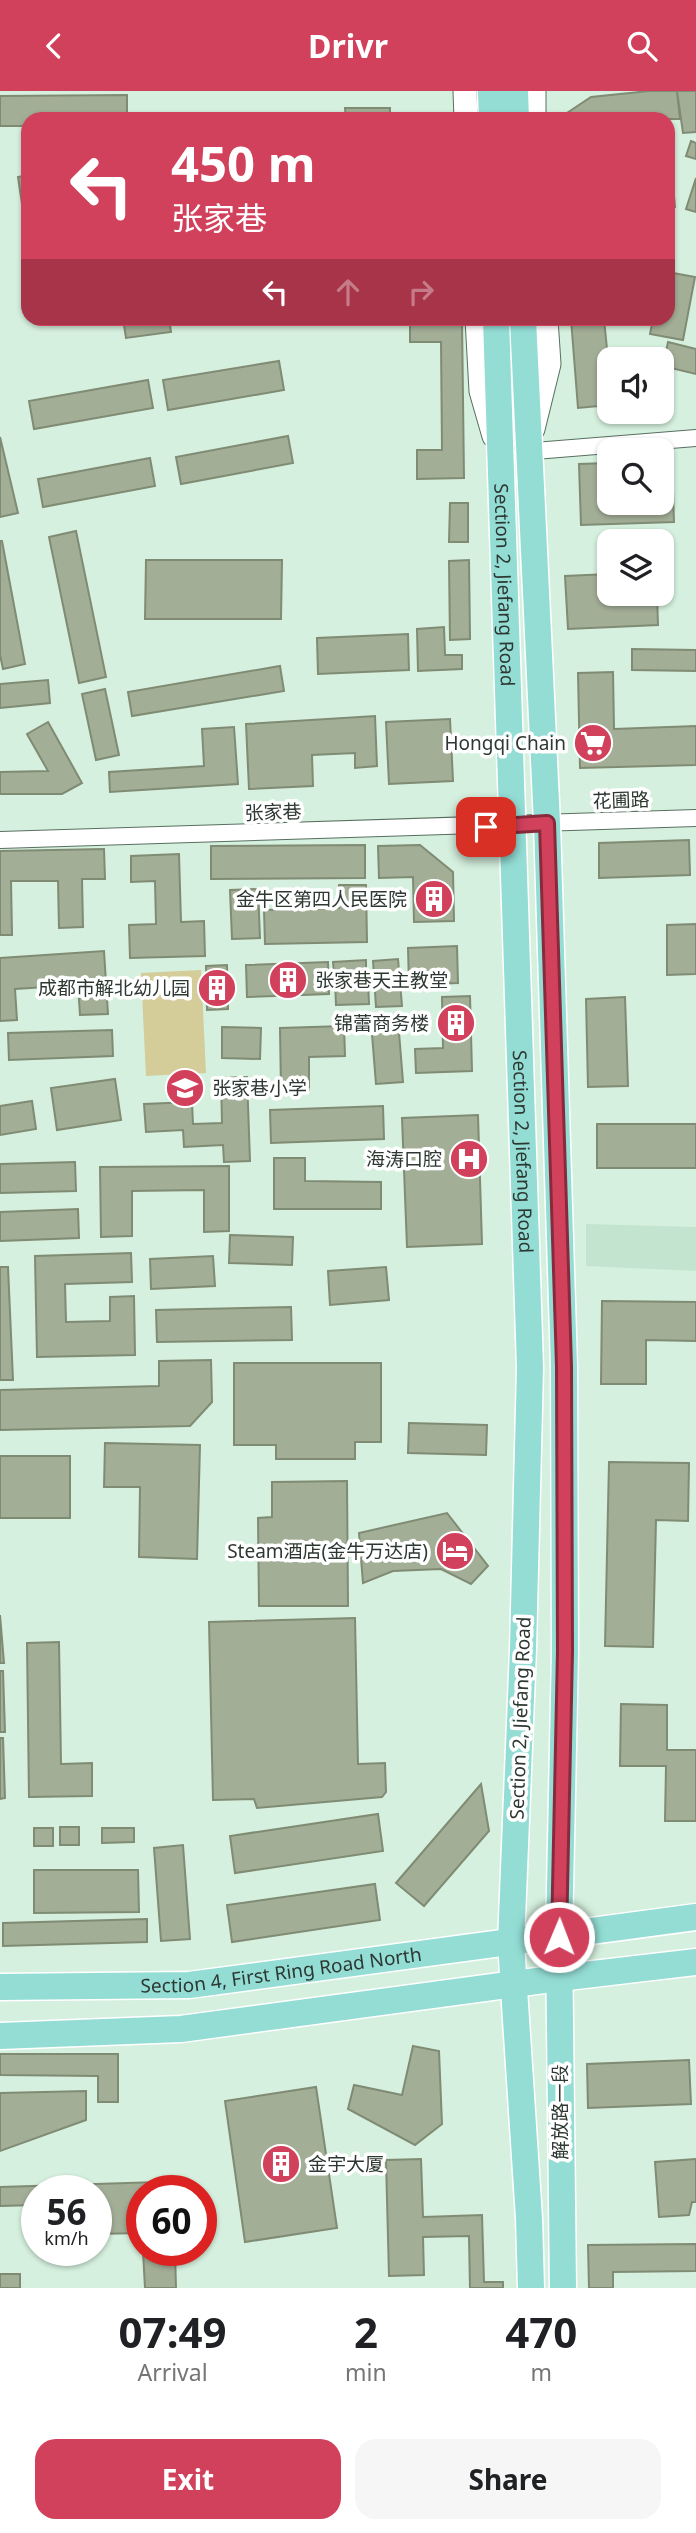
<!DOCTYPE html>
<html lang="en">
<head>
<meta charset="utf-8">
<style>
	:root { --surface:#fff; --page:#f6f6f6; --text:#202124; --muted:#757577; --accent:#d2415c }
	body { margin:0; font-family:"Noto Sans","Noto Sans SC",sans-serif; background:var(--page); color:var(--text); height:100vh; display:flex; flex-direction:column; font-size:26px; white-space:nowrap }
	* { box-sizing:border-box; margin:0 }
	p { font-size:23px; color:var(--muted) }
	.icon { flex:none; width:38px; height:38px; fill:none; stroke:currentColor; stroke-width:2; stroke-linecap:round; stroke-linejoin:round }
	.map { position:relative; height:2197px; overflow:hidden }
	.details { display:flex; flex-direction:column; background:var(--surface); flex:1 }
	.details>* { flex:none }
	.hud { position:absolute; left:21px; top:21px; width:654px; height:214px; border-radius:21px; box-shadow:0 2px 5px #0004; background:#d2415c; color:#fff; overflow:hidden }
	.controls { position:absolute; left:597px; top:256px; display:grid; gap:14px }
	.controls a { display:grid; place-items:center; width:77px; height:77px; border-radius:14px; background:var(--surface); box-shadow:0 2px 5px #0004; font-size:35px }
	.speed { position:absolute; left:21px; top:2084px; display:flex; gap:14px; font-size:35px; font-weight:700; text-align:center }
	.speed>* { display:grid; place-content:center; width:91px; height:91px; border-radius:50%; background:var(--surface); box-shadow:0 2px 5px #0004; line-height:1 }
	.speed small { font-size:18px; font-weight:400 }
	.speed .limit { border:10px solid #d22; background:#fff; color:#111 }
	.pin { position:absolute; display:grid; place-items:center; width:60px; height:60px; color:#fff; margin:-30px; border-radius:14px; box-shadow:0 4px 10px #0006 }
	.me { position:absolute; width:77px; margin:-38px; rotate:1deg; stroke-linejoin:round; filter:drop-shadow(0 0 5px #0008) }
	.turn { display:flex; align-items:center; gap:24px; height:147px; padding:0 35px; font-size:32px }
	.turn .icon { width:91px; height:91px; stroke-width:2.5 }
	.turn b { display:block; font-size:49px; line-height:60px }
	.lanes { display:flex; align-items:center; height:66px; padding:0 35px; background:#0003; justify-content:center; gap:35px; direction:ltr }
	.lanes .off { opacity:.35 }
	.eta { display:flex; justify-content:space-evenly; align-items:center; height:119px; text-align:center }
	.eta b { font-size:42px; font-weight:700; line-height:49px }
	.primary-button { display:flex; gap:14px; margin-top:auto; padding:14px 35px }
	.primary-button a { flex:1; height:80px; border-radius:21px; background:var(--accent); color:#fff; font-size:28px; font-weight:700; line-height:80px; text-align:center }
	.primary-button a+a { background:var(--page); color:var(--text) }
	header { display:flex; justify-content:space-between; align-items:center; height:91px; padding:0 35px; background:var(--accent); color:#fff; font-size:32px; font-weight:700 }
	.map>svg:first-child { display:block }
</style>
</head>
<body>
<header><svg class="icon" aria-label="back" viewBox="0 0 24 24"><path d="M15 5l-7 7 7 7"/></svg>Drivr<svg class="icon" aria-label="search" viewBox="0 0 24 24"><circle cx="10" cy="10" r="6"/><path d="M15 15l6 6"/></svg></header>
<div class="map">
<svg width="696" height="2197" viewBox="0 0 696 2197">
	<rect width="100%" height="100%" fill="#d5f0de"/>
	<!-- built -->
	<path fill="#c3e5cf" d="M 586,1133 L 696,1136 L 696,1180 L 586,1175 Z"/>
	<!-- green -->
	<path fill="#d4cc99" d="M 201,879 L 206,982 L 146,985 L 141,882 Z"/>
	<!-- building -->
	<g fill="#a3ae97" stroke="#808b74" stroke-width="2">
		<path d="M 649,0 L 677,0 L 680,28 L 558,28 L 591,6 Z"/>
		<path d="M 677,0 L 696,0 L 696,41 L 683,42 Z"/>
		<path d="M 127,4 L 127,28 L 28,28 L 28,35 L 0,35 L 0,5 Z"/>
		<path d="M 345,17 L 390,17 L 390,28 L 346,28 Z"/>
		<path d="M 668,42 L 675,116 L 668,117 Z"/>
		<path d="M 691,50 L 696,52 L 696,68 L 686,65 Z"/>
		<path d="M 28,84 L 28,112 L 22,113 L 18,86 Z"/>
		<path d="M 696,87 L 696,121 L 686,118 Z"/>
		<path d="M 668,181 L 695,186 L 683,249 L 650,243 L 653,228 L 668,228 Z"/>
		<path d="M 123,228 L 169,228 L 171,241 L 126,247 Z"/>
		<path d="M 410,228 L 462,228 L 464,387 L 417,388 L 417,359 L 442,359 L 441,251 L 410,251 Z"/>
		<path d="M 571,228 L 604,228 L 609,278 L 609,314 L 578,317 Z"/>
		<path d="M 668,251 L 696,258 L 696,283 L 663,275 Z"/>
		<path d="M 279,270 L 284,299 L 168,319 L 163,289 Z"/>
		<path d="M 148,289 L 153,317 L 34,338 L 29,310 Z"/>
		<path d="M 288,345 L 293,372 L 181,393 L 176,366 Z"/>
		<path d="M 0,346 L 18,422 L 0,426 Z"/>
		<path d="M 150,367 L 155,395 L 43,416 L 38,388 Z"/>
		<path d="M 662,369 L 672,369 L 674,431 L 581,434 L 579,373 L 609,372 L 609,411 L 662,411 Z"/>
		<path d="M 450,412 L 468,412 L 468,451 L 449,451 Z"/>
		<path d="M 76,440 L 106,586 L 79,592 L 49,446 Z"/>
		<path d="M 0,450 L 2,450 L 25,573 L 3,578 L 0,564 Z"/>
		<path d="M 146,469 L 282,469 L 281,528 L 145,528 Z"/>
		<path d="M 469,469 L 470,548 L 450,549 L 449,470 Z"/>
		<path d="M 609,483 L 609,502 L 657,502 L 658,534 L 568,538 L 565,485 Z"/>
		<path d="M 444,536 L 445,564 L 462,564 L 462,578 L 418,580 L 417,538 Z"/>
		<path d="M 408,543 L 409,579 L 318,583 L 317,547 Z"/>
		<path d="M 632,558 L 696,559 L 696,580 L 632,579 Z"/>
		<path d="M 280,575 L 284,600 L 132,625 L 128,601 Z"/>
		<path d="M 613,581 L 614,638 L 696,635 L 696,674 L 580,677 L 578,582 Z"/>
		<path d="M 48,589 L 50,612 L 0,617 L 0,593 Z"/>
		<path d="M 105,598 L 119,664 L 96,669 L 82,603 Z"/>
		<path d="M 375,625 L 377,675 L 355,677 L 355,662 L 312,664 L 313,695 L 249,698 L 246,633 Z"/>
		<path d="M 450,628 L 453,690 L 389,693 L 386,631 Z"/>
		<path d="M 48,631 L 82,692 L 62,703 L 0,703 L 0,681 L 48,680 L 27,643 Z"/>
		<path d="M 234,636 L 238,693 L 110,701 L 109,681 L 204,675 L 202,638 Z"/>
		<path d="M 689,749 L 690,784 L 599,787 L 599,752 Z"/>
		<path d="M 365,754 L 365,787 L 211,788 L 211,755 Z"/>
		<path d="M 420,754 L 453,781 L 454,830 L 414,831 L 413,786 L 379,787 L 378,755 Z"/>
		<path d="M 104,758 L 105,788 L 82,788 L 83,836 L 59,837 L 58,790 L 11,790 L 12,844 L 0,844 L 0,760 Z"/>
		<path d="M 179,763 L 181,831 L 204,830 L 205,865 L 130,867 L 129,834 L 156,833 L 155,790 L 131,791 L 131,765 Z"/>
		<path d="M 339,794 L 366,794 L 367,851 L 265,853 L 264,819 L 339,817 Z"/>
		<path d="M 258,798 L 260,847 L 232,848 L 230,799 Z"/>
		<path d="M 696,833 L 696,883 L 667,884 L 667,834 Z"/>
		<path d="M 457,855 L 458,892 L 409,894 L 408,857 Z"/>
		<path d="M 104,860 L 108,923 L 80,924 L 78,894 L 15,898 L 17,929 L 0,930 L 0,867 Z"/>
		<path d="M 398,868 L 402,915 L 376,916 L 373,870 Z"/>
		<path d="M 366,869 L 366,882 L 334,883 L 333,871 Z"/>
		<path d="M 328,871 L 329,903 L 247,906 L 246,874 Z"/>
		<path d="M 227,874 L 228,918 L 207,919 L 206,875 Z"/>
		<path d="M 368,889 L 369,913 L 336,914 L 335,890 Z"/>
		<path d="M 470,905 L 472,980 L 416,982 L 415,958 L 443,957 L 442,906 Z"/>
		<path d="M 625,906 L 628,995 L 588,996 L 586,908 Z"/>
		<path d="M 398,929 L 403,991 L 376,993 L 371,931 Z"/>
		<path d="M 344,935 L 345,965 L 309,966 L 309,999 L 281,999 L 280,937 Z"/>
		<path d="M 222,936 L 261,937 L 260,968 L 222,967 Z"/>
		<path d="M 112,939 L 113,965 L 9,969 L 8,942 Z"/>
		<path d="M 247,986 L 250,1070 L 224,1071 L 223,1054 L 184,1056 L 183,1039 L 146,1041 L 144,1013 L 192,1011 L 193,1033 L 222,1032 L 221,987 Z"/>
		<path d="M 115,988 L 121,1029 L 57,1039 L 51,997 Z"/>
		<path d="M 32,1010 L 36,1038 L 0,1044 L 0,1015 Z"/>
		<path d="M 383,1015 L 384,1048 L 271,1052 L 270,1019 Z"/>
		<path d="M 478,1024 L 482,1153 L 407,1156 L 402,1027 Z"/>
		<rect x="597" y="1033" width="99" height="44"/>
		<path d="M 274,1067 L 305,1067 L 305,1090 L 381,1091 L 381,1118 L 274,1118 Z"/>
		<path d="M 75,1071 L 76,1100 L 0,1102 L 0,1073 Z"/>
		<path d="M 229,1075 L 229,1140 L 204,1141 L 204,1099 L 132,1100 L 132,1145 L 101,1146 L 100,1076 Z"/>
		<path d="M 78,1118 L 79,1147 L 0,1150 L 0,1121 Z"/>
		<path d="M 230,1144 L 293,1146 L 292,1174 L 229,1172 Z"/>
		<path d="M 131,1162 L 132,1191 L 65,1193 L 66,1231 L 110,1230 L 110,1206 L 134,1205 L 135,1264 L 37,1266 L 35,1165 Z"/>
		<path d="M 213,1165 L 215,1195 L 151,1198 L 150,1168 Z"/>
		<path d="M 0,1176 L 8,1176 L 13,1289 L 0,1289 Z"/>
		<path d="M 386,1176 L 389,1209 L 330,1214 L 328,1180 Z"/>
		<path d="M 602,1210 L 696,1211 L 696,1250 L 646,1249 L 646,1293 L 601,1293 Z"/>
		<path d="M 291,1216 L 292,1249 L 157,1251 L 156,1219 Z"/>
		<path d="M 211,1269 L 212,1311 L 190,1335 L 0,1339 L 0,1299 L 159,1295 L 159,1270 Z"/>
		<path d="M 234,1272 L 381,1272 L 381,1351 L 355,1351 L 355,1368 L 276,1368 L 276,1354 L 234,1354 Z"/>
		<path d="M 409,1332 L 487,1334 L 486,1364 L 408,1362 Z"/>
		<path d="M 105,1352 L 200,1354 L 197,1468 L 139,1466 L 140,1396 L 104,1396 Z"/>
		<rect x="0" y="1365" width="70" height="62"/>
		<path d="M 609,1371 L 689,1372 L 688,1430 L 656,1429 L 653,1556 L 605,1555 Z"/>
		<path d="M 347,1390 L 348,1515 L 259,1515 L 258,1427 L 272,1426 L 272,1391 Z"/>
		<path d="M 447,1422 L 488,1475 L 471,1493 L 441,1478 L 393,1480 L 363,1492 L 359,1442 Z"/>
		<path d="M 0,1524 L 4,1572 L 0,1572 Z"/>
		<path d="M 355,1527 L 358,1673 L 385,1672 L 386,1701 L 382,1706 L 257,1717 L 254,1708 L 213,1709 L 209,1531 Z"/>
		<path d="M 59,1551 L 61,1673 L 92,1672 L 92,1705 L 29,1706 L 27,1552 Z"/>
		<path d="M 0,1580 L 3,1580 L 5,1641 L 0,1641 Z"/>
		<path d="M 621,1613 L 667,1614 L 667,1659 L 696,1659 L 696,1730 L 665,1730 L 666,1675 L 620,1675 Z"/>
		<path d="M 0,1647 L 3,1647 L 5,1707 L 0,1708 Z"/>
		<path d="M 481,1693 L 489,1740 L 424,1815 L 396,1792 Z"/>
		<path d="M 378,1723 L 383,1760 L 235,1782 L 230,1745 Z"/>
		<rect x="60" y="1736" width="19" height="18"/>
		<rect x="34" y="1737" width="19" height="18"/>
		<path d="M 102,1737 L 134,1737 L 134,1751 L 102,1752 Z"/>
		<path d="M 183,1754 L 190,1848 L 161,1850 L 154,1757 Z"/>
		<path d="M 34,1779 L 138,1779 L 139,1821 L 34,1822 Z"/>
		<path d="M 375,1793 L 380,1829 L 232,1851 L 227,1814 Z"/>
		<path d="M 147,1828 L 147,1851 L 3,1855 L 3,1832 Z"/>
		<path d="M 413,1955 L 439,1960 L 442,2033 L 415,2054 L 348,2018 L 354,1994 L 402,2004 Z"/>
		<path d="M 0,1963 L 118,1963 L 118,2011 L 98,2011 L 98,1985 L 0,1984 Z"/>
		<path d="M 689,1969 L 691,2013 L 588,2017 L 587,1973 Z"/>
		<path d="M 316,1996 L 337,2137 L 245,2151 L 225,2010 Z"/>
		<path d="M 86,2000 L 86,2029 L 0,2060 L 0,2002 Z"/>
		<path d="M 421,2068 L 423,2126 L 482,2124 L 484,2191 L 503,2191 L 503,2197 L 470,2197 L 469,2145 L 423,2146 L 424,2184 L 389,2185 L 386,2069 Z"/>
		<path d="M 696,2068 L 696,2111 L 692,2111 L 689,2124 L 659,2126 L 655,2071 Z"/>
		<path d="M 158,2091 L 158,2100 L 142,2100 L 142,2142 L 96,2143 L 96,2100 L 37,2100 L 37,2114 L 0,2115 L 0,2096 Z"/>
		<path d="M 696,2153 L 696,2180 L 613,2181 L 613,2197 L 589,2197 L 588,2154 Z"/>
		<path d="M 143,2160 L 175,2160 L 176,2197 L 145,2197 Z"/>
		<rect x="0" y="2183" width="20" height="14"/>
	</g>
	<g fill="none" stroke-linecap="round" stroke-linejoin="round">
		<!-- street casing -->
		<g stroke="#586f60" stroke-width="18">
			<g id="street">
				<path d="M 522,361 L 696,347"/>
				<path d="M 0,749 L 696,727"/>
			</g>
		</g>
		<!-- secondary casing -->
		<g stroke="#586f60" stroke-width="25">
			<g id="secondary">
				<path d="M 465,0 L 466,28"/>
				<path d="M 534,0 L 534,28"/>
				<path d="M 477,228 L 481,300 L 494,345"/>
				<path d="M 533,338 L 549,273 L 546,228"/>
			</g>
		</g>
		<!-- primary casing -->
		<g stroke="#fff" stroke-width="29">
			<g id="primary">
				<path d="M 491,0 L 492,28"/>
				<path d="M 515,0 L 516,28"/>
				<path id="s1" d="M 496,228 L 530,1277 L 523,1558 L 511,1852 L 529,2127 L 531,2197"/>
				<path d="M 523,228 L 547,732 L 564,1275 L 565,1560 L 559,1846 L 563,2197"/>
				<path id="s2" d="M 0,1896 L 189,1894 L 696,1826"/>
				<path d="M 0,1945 L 181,1938 L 559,1887 L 696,1871"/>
			</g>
		</g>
		<!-- street -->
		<use href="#street" stroke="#fff" stroke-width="16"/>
		<!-- secondary -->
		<use href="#secondary" stroke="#fff" stroke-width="23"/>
		<!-- primary -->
		<use href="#primary" stroke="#93ddd5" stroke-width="26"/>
	</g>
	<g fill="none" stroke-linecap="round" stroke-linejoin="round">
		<!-- route casing -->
		<g stroke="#882a3c" stroke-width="18">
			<path id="route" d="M 486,736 L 547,732 L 564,1275 L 565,1560 L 559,1846"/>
		</g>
		<!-- route -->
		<use href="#route" stroke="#d2415c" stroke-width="12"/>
	</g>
	<!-- icons -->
	<defs>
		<g id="supermarket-disc" transform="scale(2.0125)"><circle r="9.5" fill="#d2415c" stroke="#fff"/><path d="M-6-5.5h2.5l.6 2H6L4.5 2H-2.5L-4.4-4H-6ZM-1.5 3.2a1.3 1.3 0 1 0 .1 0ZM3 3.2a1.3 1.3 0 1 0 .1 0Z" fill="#fff"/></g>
		<g id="building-disc" transform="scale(2.0125)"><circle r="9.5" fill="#d2415c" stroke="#fff"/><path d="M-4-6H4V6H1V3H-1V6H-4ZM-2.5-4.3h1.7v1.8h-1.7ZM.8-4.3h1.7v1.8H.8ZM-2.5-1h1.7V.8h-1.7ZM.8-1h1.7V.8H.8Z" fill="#fff"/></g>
		<g id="school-disc" transform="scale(2.0125)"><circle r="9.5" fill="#d2415c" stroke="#fff"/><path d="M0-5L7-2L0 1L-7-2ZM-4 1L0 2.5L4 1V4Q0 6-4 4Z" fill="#fff"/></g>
		<g id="hospital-disc" transform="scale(2.0125)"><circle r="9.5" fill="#d2415c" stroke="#fff"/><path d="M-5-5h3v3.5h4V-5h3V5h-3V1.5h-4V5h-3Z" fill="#fff"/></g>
		<g id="hotel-disc" transform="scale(2.0125)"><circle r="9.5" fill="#d2415c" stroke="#fff"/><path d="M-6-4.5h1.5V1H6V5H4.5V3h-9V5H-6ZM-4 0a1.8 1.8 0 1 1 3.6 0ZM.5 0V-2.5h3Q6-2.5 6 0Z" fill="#fff"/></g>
	</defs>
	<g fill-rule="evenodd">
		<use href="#supermarket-disc" x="593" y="652"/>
		<use href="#building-disc" x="434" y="808"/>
		<use href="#building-disc" x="288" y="889"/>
		<use href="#building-disc" x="217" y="897"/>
		<use href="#building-disc" x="456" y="932"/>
		<use href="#school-disc" x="185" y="997"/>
		<use href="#hospital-disc" x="469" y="1068"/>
		<use href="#hotel-disc" x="455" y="1460"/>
		<use href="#building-disc" x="281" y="2073"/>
	</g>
	<g text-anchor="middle" stroke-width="7" stroke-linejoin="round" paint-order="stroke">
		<!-- street labels -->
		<g font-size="19" fill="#2e3832" stroke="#fff">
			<text dy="7" stroke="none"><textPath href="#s1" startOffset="266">Section 2, Jiefang Road</textPath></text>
			<text transform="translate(621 709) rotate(-2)" y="7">花圃路</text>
			<text transform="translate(273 721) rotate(-2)" y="7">张家巷</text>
			<text dy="7" stroke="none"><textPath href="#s1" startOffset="833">Section 2, Jiefang Road</textPath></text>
			<text transform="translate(520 1627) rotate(-88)" y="7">Section 2, Jiefang Road</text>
			<text dy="7" stroke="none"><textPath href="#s2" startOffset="282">Section 4, First Ring Road North</textPath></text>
			<text transform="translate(560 2021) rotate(-90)" y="7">解放路一段</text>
		</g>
		<!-- poi labels -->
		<g font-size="19" fill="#2e3832" stroke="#fff" text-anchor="end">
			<text x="566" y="659">Hongqi Chain</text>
			<text x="407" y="815">金牛区第四人民医院</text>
			<text x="315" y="896" text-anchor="start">张家巷天主教堂</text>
			<text x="190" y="904">成都市解北幼儿园</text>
			<text x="429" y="939">锦蕾商务楼</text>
			<text x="212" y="1004" text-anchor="start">张家巷小学</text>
			<text x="442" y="1075">海涛口腔</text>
			<text x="428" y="1467">Steam酒店(金牛万达店)</text>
			<text x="308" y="2080" text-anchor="start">金宇大厦</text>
		</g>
	</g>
</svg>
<div class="controls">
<a><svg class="icon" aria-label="sound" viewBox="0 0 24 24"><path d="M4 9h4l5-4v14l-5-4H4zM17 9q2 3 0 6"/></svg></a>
<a><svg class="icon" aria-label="search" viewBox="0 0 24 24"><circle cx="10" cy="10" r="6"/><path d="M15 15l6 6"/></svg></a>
<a><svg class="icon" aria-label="layers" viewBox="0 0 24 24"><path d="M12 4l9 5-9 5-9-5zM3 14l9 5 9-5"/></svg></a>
</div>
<div class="speed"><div>56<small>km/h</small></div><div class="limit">60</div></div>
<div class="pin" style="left:486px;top:736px;background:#d93025"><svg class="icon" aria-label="arrive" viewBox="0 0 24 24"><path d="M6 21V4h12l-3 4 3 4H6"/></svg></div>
<svg class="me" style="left:559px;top:1846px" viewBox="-20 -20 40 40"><circle r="17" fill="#d2415c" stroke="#fff" stroke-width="3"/><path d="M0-11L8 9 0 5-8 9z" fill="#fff"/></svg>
<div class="hud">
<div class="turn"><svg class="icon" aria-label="left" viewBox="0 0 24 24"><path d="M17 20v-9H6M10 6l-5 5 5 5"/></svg><div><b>450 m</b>张家巷</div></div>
<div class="lanes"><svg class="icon" aria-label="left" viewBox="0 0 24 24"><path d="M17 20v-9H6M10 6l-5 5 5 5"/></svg><svg class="icon off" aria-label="ahead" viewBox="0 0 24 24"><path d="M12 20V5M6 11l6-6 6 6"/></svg><svg class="icon off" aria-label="right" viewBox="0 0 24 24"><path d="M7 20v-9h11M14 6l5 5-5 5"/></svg></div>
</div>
</div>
<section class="details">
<div class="eta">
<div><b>07:49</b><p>Arrival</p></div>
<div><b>2</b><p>min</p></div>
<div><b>470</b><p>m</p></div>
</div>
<div class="primary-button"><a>Exit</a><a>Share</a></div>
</section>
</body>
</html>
